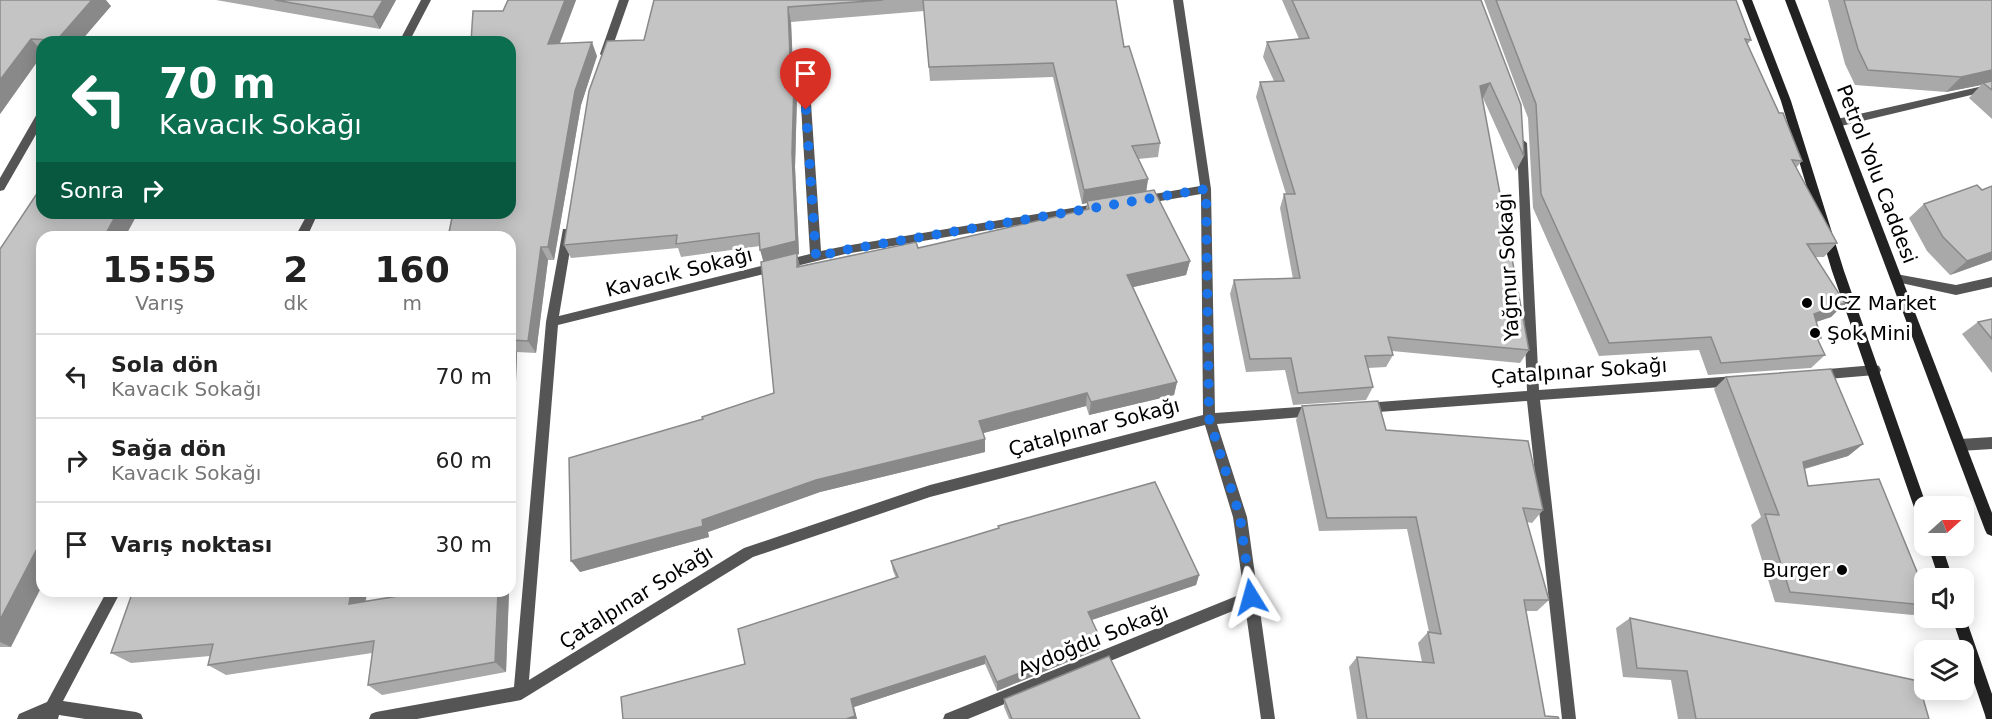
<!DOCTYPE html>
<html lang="tr">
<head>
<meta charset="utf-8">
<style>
	:root { --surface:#fff; --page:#f6f6f6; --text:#222; --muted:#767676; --line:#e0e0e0 }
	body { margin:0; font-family:"DejaVu Sans",sans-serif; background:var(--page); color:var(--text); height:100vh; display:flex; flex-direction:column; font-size:22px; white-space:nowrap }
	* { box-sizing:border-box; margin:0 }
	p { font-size:20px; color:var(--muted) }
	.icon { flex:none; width:33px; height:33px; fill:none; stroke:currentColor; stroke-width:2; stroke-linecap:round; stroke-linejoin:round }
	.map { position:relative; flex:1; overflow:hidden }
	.side { position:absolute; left:36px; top:231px; width:480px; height:366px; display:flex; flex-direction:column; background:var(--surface); border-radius:18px; box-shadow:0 3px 15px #0003 }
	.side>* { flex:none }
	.banner { position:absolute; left:36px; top:36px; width:480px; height:183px; border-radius:18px; box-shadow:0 3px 15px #0003; background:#0b6e4f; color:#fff; overflow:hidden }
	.needle { width:39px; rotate:69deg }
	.buttons { position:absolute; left:1914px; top:496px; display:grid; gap:12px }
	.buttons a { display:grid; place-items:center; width:60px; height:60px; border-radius:12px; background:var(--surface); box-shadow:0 3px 15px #0003; font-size:30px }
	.pin { position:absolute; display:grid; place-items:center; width:51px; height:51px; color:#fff; margin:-62px -26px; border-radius:50% 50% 50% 0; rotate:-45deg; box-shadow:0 0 6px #0007 }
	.pin .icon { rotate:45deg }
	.me { position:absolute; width:66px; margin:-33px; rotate:352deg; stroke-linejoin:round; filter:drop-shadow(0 0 4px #0008) }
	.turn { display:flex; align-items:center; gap:21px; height:126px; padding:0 24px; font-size:27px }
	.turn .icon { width:78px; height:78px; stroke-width:2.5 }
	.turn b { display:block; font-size:42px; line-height:51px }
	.then { display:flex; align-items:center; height:57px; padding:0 24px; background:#0003; gap:12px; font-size:22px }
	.eta { display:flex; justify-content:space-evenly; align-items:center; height:102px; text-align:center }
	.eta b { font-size:36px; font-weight:800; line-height:42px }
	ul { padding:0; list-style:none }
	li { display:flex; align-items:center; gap:18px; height:84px; padding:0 24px; border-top:2px solid var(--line) }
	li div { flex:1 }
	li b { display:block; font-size:22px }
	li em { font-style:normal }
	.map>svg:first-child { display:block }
</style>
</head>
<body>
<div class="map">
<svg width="1992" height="719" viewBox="0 0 1992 719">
	<rect width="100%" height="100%" fill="#fff"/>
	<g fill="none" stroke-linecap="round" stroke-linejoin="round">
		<!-- minor -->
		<g fill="#555" fill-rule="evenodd">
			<path d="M 421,0 L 431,0 L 409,42 L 399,42 Z"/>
			<path d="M 619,0 L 629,0 L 610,54 L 608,56 L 602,56 L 600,54 Z"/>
			<path d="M 1173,0 L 1183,0 L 1211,189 L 1215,413 L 1314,406 L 1318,407 L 1320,411 L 1318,415 L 1314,416 L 1217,424 L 1247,517 L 1275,719 L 1261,719 L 1245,606 L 968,719 L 943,719 L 945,714 L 1244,593 L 1233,517 L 1205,425 L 930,497 L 753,557 L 521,700 L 417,719 L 369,719 L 371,714 L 376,712 L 514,687 L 546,322 L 563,229 L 571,229 L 573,232 L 559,316 L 810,254 L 800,89 L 801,87 L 805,86 L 810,89 L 821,251 L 845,246 L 1102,203 L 1107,207 L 1102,211 L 845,254 L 558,325 L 529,680 L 744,548 L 930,485 L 1203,415 L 1201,194 L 1143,204 L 1138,200 L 1143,196 L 1200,186 Z"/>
			<path d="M 1992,84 L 1992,90 L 1837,127 L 1832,123 L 1837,119 Z"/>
			<path d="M 42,111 L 42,124 L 4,190 L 0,191 L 0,178 L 38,112 Z"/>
			<path d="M 1522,139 L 1527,143 L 1539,390 L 1736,376 L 1740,377 L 1742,381 L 1740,385 L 1736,386 L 1540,400 L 1576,719 L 1562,719 L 1527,401 L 1365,413 L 1361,412 L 1359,408 L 1361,404 L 1365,403 L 1527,391 L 1517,143 Z"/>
			<path d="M 308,213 L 318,213 L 307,237 L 295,237 Z"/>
			<path d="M 1896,274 L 1956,285 L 1992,277 L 1992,287 L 1956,295 L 1892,281 L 1890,278 Z"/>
			<path d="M 1875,365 L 1879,366 L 1881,370 L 1879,374 L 1875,375 L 1816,380 L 1812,379 L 1810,375 L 1812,371 L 1816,370 Z"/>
			<path d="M 1992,437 L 1992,449 L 1960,451 L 1956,449 L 1954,445 L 1956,441 L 1960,439 Z"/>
			<path d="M 107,591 L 121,591 L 63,701 L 136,712 L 141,714 L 143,719 L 85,719 L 59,715 L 58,719 L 17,719 L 19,714 L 47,702 Z"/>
		</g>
		<!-- secondary -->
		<g fill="#222" fill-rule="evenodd">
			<path d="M 1742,0 L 1752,0 L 1791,101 L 1844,271 L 1927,507 L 1924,507 L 1924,522 L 1919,520 L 1917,516 L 1832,271 L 1781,101 Z"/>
			<path d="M 1785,0 L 1795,0 L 1992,513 L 1992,536 L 1987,534 L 1985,530 Z"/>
			<path d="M 1928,546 L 1942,546 L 1953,579 L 1939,579 Z"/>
			<path d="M 1964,613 L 1992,694 L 1992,719 L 1986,719 L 1985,715 L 1952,618 L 1964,618 Z"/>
		</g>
	</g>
	<!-- wall -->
	<g fill="#a9a9a9" fill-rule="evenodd">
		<path d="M 0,0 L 111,6 L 80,42 L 42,42 L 42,55 L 0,114 Z"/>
		<path d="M 216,0 L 396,0 L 380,29 Z"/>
		<path d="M 508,0 L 576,0 L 560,43 L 597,56 L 581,105 L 554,260 L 548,260 L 536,353 L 517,352 L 512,498 L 510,499 L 510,237 L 503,11 Z"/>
		<path d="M 654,0 L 1116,0 L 1124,47 L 1160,143 L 1158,157 L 1138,159 L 1148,179 L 1146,191 L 1190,261 L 1186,275 L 1133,287 L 1177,382 L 1174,395 L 1089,415 L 1086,406 L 983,433 L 985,452 L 820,492 L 708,532 L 709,537 L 580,572 L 703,419 L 774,393 L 763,261 L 760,246 L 681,257 L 678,248 L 571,258 L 564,245 L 644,40 ZM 924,11 L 930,81 L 1053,77 L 1082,204 L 1087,203 L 1086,210 L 918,248 L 800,267 L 797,255 L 799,254 L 795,167 L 797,96 L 793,81 L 791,22 Z"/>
		<path d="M 1282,0 L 1481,0 L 1524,156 L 1516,171 L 1483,98 L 1482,98 L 1529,350 L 1520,363 L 1392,351 L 1393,355 L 1386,367 L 1368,368 L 1373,387 L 1366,400 L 1293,405 L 1285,370 L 1246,372 L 1230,294 L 1234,280 L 1293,279 L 1280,208 L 1284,194 L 1286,194 L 1256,97 L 1260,82 L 1274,81 L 1263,57 L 1267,42 L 1299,39 Z"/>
		<path d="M 1484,0 L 1736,0 L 1751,40 L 1747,45 L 1802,161 L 1796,168 L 1837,243 L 1824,257 L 1815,257 L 1845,303 L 1831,317 L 1816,322 L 1821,338 L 1818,341 L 1825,355 L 1811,368 L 1708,375 L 1699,350 L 1599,356 L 1533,208 L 1528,118 Z"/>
		<path d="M 1828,0 L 1992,0 L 1992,119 L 1969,98 L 1981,85 L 1946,92 L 1855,85 L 1845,64 Z"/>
		<path d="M 1982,190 L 1992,260 L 1950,275 L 1927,251 L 1909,218 L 1924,204 Z"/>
		<path d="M 42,237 L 11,647 L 0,647 L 0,249 Z"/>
		<path d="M 1992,319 L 1992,373 L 1962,334 L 1978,322 Z"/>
		<path d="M 1726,377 L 1863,444 L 1848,456 L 1805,469 L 1808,486 L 1924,589 L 1924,609 L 1913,615 L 1775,602 L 1751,525 L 1761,517 L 1714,389 Z"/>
		<path d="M 1302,406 L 1386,430 L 1543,510 L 1532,523 L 1527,522 L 1549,600 L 1537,611 L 1526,611 L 1545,716 L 1559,719 L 1357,719 L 1349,667 L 1357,657 L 1422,662 L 1418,643 L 1428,632 L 1429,632 L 1407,529 L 1319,531 L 1296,420 Z"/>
		<path d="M 998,526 L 1199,575 L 1196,585 L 1091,620 L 1101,640 L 1099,649 L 997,691 L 985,664 L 854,707 L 857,719 L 623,719 L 745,664 L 896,578 L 893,571 L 891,561 L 998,529 Z"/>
		<path d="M 133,591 L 367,591 L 366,601 L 509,591 L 506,672 L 382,695 L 368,685 L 372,653 L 226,675 L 208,665 L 210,656 L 131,663 L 111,653 Z"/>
		<path d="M 1630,618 L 1929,719 L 1678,719 L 1671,680 L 1623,677 L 1616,628 Z"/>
		<path d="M 1004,699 L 1140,719 L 1009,719 L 1004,707 Z"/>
	</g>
	<!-- shaded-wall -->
	<g fill="#898989">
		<path d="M 92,0 L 106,0 L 111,6 L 80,42 L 59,42 L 57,40 Z"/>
		<path d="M 383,0 L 396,0 L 380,29 L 373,17 Z"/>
		<path d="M 565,0 L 576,0 L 554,58 L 548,44 Z"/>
		<path d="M 788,7 L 791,22 L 794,87 L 794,81 L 797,96 L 795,167 L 799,254 L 797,255 L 800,267 L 764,263 L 760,250 L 792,153 Z"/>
		<path d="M 31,39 L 42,51 L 42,55 L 0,114 L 0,80 Z"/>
		<path d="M 592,42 L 597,56 L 581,105 L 554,260 L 548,247 L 575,91 Z"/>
		<path d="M 1992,70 L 1992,83 L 1983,83 L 1981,85 L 1946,92 L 1961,77 Z"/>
		<path d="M 1490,83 L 1483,98 L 1473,101 L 1480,86 Z"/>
		<path d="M 1148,179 L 1146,193 L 1087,201 L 1087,203 L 1082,204 L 1084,190 Z"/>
		<path d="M 117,213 L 138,213 L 125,237 L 104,237 Z"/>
		<path d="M 541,247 L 548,260 L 536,353 L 528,341 Z"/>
		<path d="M 1992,252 L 1992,260 L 1950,275 L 1967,261 Z"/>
		<path d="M 1190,261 L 1186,275 L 1125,289 L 1127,275 Z"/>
		<path d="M 1845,303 L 1831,317 L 1801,327 L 1814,314 Z"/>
		<path d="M 510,341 L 517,352 L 512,498 L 510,499 Z"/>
		<path d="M 1177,382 L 1174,395 L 1089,415 L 1091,402 Z"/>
		<path d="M 1087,393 L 1086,406 L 980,434 L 979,421 Z"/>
		<path d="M 985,439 L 985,452 L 820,492 L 708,532 L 709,537 L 580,572 L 571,561 L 702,520 L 816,480 Z"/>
		<path d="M 1863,444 L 1848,456 L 1789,473 L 1803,462 Z"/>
		<path d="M 42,539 L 42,586 L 11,647 L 0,642 L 0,620 Z"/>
		<path d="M 1199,575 L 1196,585 L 1086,622 L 1088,612 Z"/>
		<path d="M 351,591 L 367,591 L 363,615 L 349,604 Z"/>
		<path d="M 498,591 L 509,591 L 506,672 L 495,662 Z"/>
		<path d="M 1101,640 L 1099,649 L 997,691 L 997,682 Z"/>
		<path d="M 985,656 L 985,664 L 854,707 L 857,719 L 846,719 L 851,699 Z"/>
	</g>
	<!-- building -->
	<g fill="#c4c4c4" stroke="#898989" stroke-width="1.5">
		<path d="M 0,0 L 92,0 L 57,40 L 31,39 L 0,80 Z"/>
		<path d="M 275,0 L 383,0 L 373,17 Z"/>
		<path d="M 508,0 L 565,0 L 548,44 L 592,42 L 575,91 L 548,247 L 541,247 L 528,341 L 510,340 L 510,237 L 448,237 L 453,213 L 510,213 L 510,42 L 471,42 L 473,11 L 503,11 Z"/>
		<path d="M 654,0 L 883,0 L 788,7 L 791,81 L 794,81 L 792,153 L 796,241 L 760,250 L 759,233 L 676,244 L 677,235 L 564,245 L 589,91 L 607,41 L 644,40 Z"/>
		<path d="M 923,0 L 1116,0 L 1124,47 L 1129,46 L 1160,143 L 1132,146 L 1148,179 L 1084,190 L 1053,63 L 929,67 Z"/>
		<path d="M 1292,0 L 1481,0 L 1521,105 L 1524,156 L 1490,83 L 1480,86 L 1529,350 L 1388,337 L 1393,355 L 1365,356 L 1373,387 L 1298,393 L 1291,358 L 1250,359 L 1234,280 L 1300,278 L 1284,194 L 1295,194 L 1260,82 L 1284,81 L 1267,42 L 1309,38 Z"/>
		<path d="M 1496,0 L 1736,0 L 1751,40 L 1745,39 L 1779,113 L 1783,113 L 1802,161 L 1792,160 L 1837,243 L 1807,244 L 1845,303 L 1814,314 L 1821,338 L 1817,338 L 1825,355 L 1721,363 L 1711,337 L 1609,343 L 1541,194 L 1536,104 Z"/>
		<path d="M 1844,0 L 1992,0 L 1992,70 L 1961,77 L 1868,70 L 1858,49 Z"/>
		<path d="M 1992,81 L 1992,90 L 1983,83 Z"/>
		<path d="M 1977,185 L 1982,190 L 1992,186 L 1992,252 L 1967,261 L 1943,237 L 1924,204 Z"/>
		<path d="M 42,186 L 42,213 L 117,213 L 104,237 L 42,237 L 42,539 L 0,620 L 0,249 Z"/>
		<path d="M 1154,190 L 1190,261 L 1127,275 L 1177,382 L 1091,402 L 1087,393 L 979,421 L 985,439 L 816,480 L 702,520 L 703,526 L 571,561 L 569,458 L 703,419 L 702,417 L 774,393 L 761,262 L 797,253 L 797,267 L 916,242 L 918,248 L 1089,209 L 1087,201 Z"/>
		<path d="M 1992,319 L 1992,339 L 1978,322 Z"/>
		<path d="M 1831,369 L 1863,444 L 1803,462 L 1808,486 L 1879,479 L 1924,589 L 1924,605 L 1790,592 L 1765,514 L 1779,515 L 1726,377 Z"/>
		<path d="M 1378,401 L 1386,430 L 1528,441 L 1543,510 L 1523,508 L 1549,600 L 1524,600 L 1545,716 L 1558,717 L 1559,719 L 1367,719 L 1357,657 L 1434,663 L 1428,632 L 1441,634 L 1416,517 L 1327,518 L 1302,406 Z"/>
		<path d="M 1155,482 L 1199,575 L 1088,612 L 1101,640 L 997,682 L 985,656 L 851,699 L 855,716 L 846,719 L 623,719 L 621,697 L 745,664 L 738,629 L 898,577 L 891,561 L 999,528 L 998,526 Z"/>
		<path d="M 133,591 L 351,591 L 349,604 L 429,591 L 498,591 L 495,662 L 368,685 L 374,641 L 208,665 L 213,644 L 111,653 Z"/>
		<path d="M 1630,618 L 1918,681 L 1929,719 L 1696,719 L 1687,671 L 1637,668 Z"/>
		<path d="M 1109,656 L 1140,719 L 1012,719 L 1004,699 Z"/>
	</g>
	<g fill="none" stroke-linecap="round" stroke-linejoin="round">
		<!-- route -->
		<path stroke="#1a73e8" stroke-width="10" stroke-dasharray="0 18" d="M 806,110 L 816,257 L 845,250 L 1206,189 L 1209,418 L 1240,517 L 1251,597"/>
	</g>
	<!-- markers -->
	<g fill="#000" stroke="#fff" stroke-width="2">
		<circle cx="1807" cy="303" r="6"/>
		<circle cx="1815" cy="333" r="6"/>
		<circle cx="1842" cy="570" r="6"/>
	</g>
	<g text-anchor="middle" stroke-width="6" stroke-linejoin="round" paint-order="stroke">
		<!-- street labels -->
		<g font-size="20" fill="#000" stroke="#fff">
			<text transform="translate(1877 174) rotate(69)" y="7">Petrol Yolu Caddesi</text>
			<text transform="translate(1508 267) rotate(-93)" y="7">Yağmur Sokağı</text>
			<text transform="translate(679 272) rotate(-14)" y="7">Kavacık Sokağı</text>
			<text transform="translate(1579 371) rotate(-4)" y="7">Çatalpınar Sokağı</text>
			<text transform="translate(1094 427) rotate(-15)" y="7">Çatalpınar Sokağı</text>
			<text transform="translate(636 597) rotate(-32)" y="7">Çatalpınar Sokağı</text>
			<text transform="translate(1093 640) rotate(-22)" y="7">Aydoğdu Sokağı</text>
		</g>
		<!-- poi labels -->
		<g font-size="20" fill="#000" stroke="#fff" text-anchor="start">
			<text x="1819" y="310">UCZ Market</text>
			<text x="1827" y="340">Şok Mini</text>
			<text x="1830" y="577" text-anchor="end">Burger</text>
		</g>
	</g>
</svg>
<div class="buttons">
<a><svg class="needle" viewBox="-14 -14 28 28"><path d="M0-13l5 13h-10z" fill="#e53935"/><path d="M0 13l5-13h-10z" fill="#767676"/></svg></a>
<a><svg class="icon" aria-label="sound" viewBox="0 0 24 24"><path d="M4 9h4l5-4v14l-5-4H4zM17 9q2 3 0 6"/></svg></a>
<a><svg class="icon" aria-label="layers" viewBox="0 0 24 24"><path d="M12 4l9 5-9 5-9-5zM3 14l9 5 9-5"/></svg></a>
</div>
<div class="pin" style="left:806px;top:110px;background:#d93025"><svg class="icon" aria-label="arrive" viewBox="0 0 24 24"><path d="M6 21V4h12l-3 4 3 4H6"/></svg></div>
<svg class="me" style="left:1251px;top:597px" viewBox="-20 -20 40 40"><path d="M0-17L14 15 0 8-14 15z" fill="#1a73e8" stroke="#fff" stroke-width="4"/></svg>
<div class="banner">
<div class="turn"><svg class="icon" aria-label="left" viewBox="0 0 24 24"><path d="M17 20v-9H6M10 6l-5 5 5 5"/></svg><div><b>70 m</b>Kavacık Sokağı</div></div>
<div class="then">Sonra<svg class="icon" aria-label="right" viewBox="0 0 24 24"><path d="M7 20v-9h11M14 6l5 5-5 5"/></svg></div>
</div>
<section class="side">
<div class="eta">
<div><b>15:55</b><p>Varış</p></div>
<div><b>2</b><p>dk</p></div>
<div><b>160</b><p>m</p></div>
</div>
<ul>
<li><svg class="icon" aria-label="left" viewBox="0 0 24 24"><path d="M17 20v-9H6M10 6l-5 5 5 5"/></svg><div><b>Sola dön</b><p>Kavacık Sokağı</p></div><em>70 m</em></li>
<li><svg class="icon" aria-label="right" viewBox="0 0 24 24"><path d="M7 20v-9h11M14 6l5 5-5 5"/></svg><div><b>Sağa dön</b><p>Kavacık Sokağı</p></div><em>60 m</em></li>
<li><svg class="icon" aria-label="arrive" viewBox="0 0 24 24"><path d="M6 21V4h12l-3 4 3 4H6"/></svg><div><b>Varış noktası</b></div><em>30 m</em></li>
</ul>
</section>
</div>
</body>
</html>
